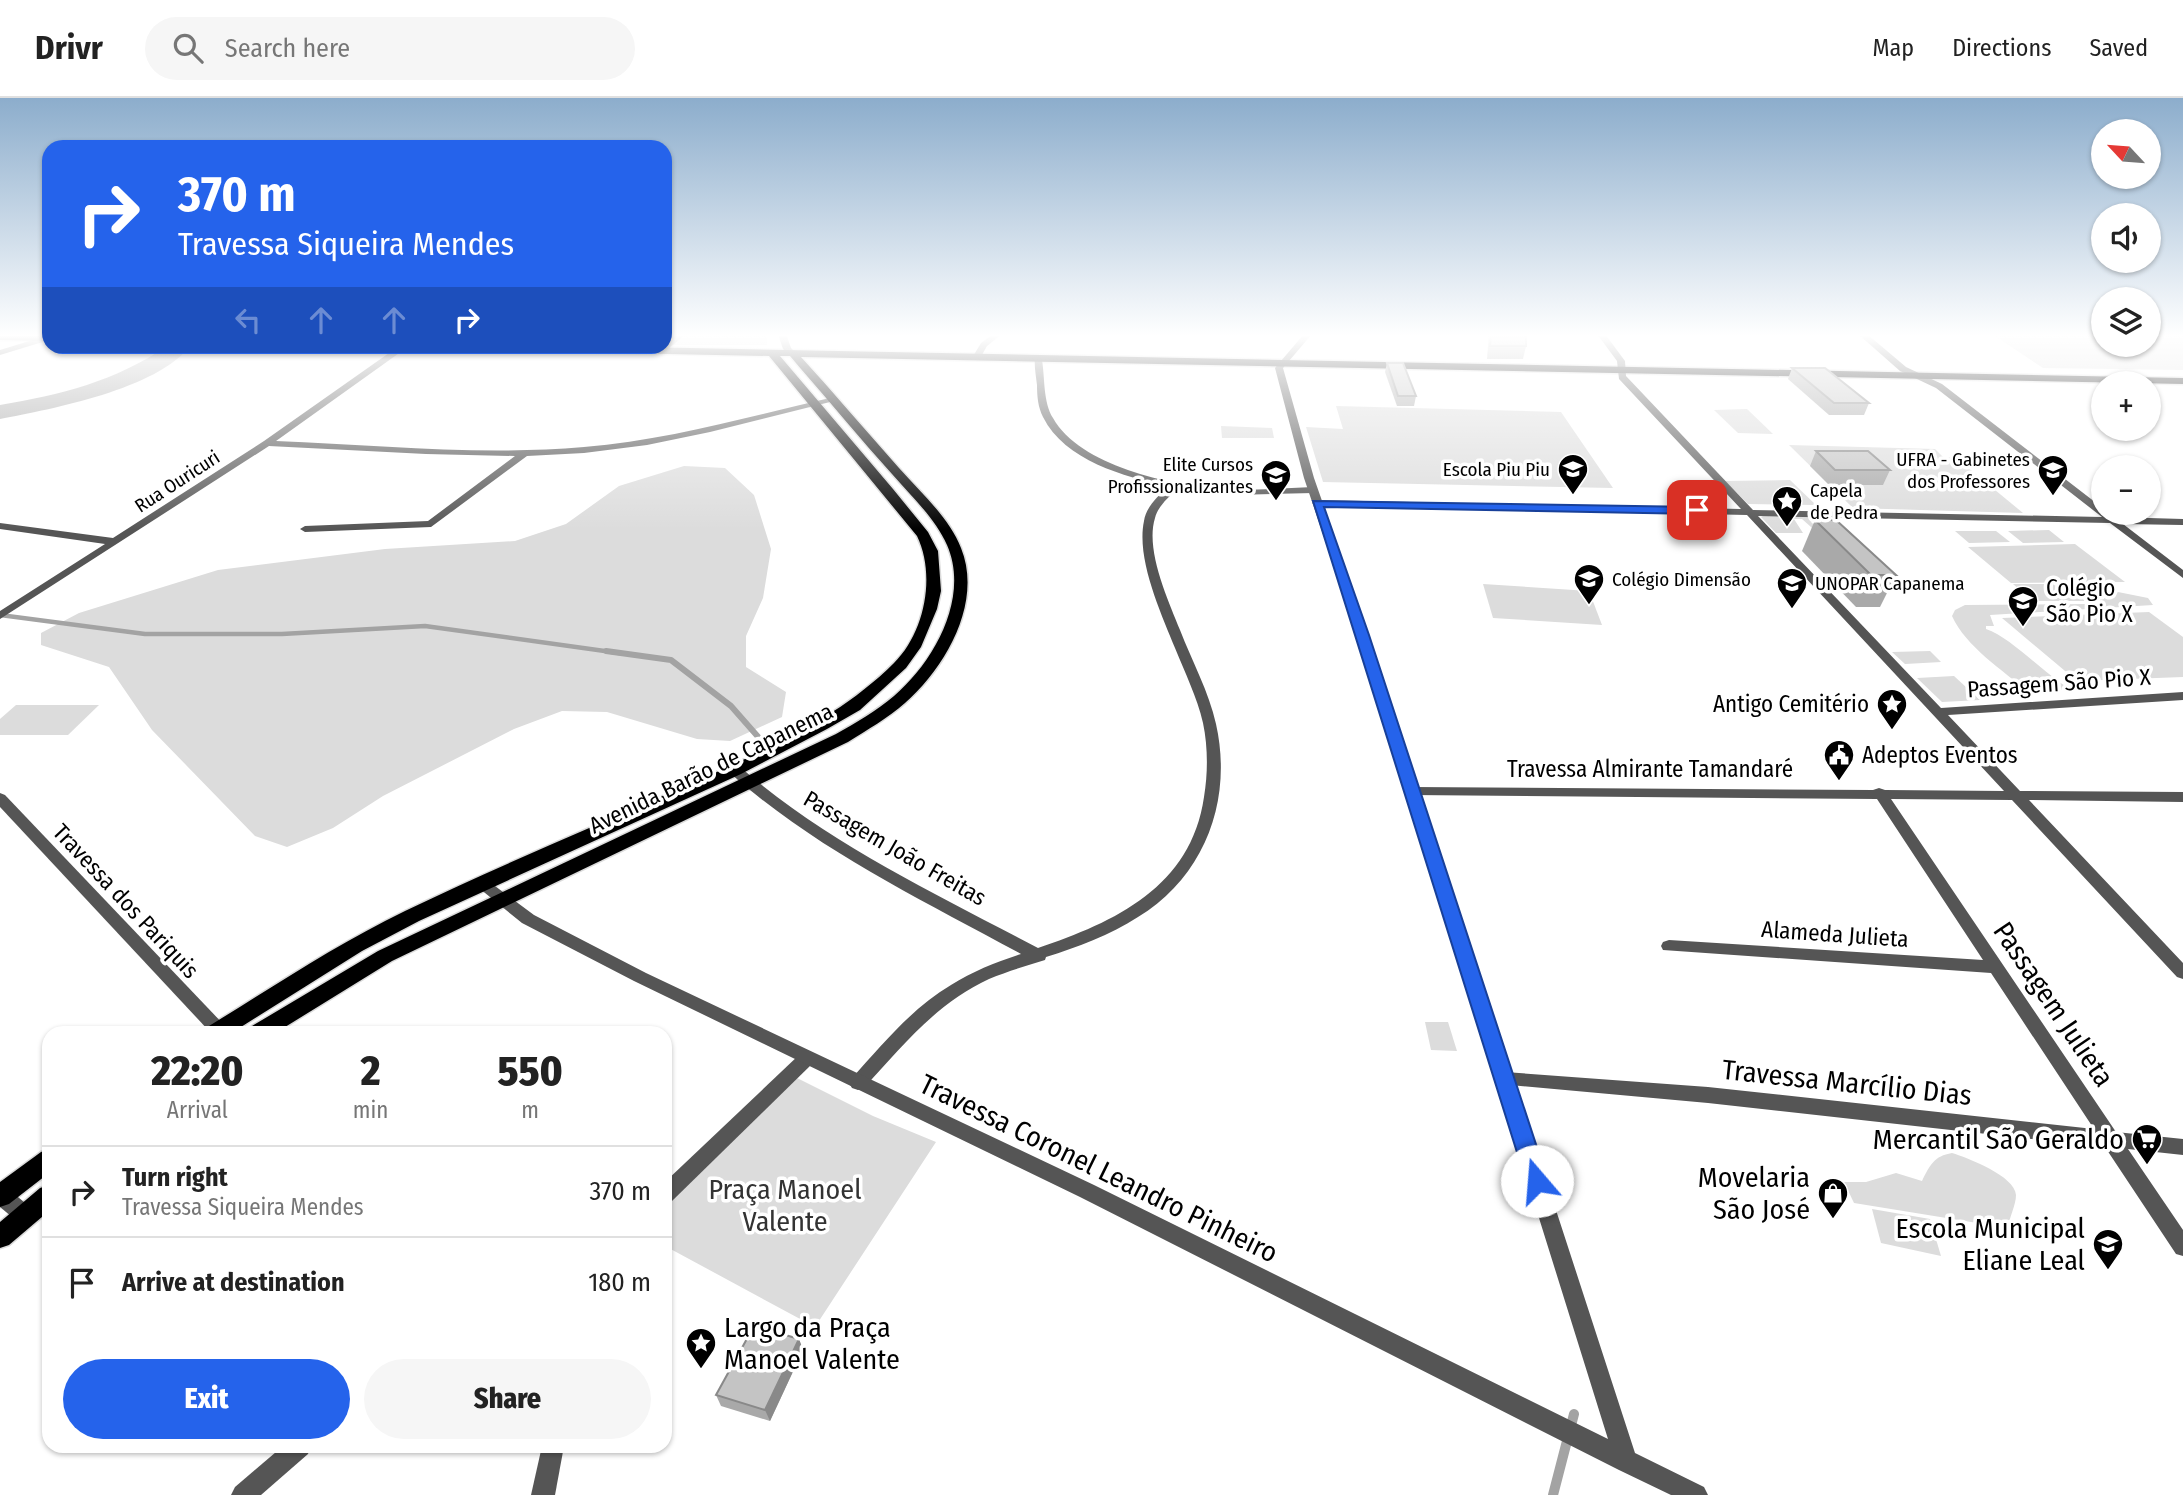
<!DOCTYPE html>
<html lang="en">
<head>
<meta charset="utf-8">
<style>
	:root { --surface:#fff; --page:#f6f6f6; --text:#222; --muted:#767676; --line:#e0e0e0; --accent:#2563eb }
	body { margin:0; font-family:"Fira Sans Condensed",sans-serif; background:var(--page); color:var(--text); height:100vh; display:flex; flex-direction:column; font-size:26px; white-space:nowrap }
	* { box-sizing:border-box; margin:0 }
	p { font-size:23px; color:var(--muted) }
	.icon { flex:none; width:38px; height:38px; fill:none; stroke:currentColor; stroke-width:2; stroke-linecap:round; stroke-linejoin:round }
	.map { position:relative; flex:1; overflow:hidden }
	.panel { position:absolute; left:42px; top:928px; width:630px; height:427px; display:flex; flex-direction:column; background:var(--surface); border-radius:21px; box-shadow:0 2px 5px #0004 }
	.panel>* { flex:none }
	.hud { position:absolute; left:42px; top:42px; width:630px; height:214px; border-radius:21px; box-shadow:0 2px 5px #0004; background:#2563eb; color:#fff; overflow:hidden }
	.needle { width:46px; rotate:296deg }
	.fabs { position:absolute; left:2091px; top:21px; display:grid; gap:14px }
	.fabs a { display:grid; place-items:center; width:70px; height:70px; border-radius:50%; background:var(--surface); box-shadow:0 2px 5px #0004; font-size:35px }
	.pin { position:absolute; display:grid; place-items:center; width:60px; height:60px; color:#fff; margin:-30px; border-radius:14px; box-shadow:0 4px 10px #0006 }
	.me { position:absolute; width:77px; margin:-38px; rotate:342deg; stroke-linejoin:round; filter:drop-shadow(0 0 5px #0008) }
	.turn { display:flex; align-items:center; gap:24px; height:147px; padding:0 21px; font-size:32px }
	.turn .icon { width:91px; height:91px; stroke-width:2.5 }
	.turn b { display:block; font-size:49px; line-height:60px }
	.lanes { display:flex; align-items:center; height:66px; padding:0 21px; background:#0003; justify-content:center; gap:35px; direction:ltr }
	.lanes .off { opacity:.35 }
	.eta { display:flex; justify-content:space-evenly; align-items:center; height:119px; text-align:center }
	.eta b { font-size:42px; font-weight:800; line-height:49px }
	.cta { display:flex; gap:14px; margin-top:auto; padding:14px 21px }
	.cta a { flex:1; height:80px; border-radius:42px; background:var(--accent); color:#fff; font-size:28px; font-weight:800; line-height:80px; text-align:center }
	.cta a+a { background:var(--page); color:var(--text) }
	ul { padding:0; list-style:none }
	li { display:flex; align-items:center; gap:21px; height:91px; padding:0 21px; border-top:2px solid var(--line) }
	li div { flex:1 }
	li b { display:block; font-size:26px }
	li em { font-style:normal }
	header { display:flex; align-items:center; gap:42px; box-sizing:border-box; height:98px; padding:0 35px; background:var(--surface); border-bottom:2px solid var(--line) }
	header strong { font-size:33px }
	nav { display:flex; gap:38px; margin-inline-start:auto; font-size:24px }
	.search { width:490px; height:63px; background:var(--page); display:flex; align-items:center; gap:18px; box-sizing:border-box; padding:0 24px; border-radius:38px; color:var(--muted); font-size:26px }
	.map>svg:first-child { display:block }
</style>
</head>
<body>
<header>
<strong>Drivr</strong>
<div class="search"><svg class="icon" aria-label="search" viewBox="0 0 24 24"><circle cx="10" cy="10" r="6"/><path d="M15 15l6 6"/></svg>Search here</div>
<nav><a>Map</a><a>Directions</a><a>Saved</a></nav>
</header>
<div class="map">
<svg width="2183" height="1397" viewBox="0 0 2183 1397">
	<rect width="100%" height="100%" fill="#fff"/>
	<!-- green -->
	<g fill="#dcdcdc">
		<path d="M 680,236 L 767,236 L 767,247 L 665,247 Z"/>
		<path d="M 1992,236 L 2103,236 L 2104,247 L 2149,247 L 2149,236 L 2183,236 L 2183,272 L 2043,270 Z"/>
		<path d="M 1336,308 L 1561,314 L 1613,390 L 1323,384 L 1306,329 L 1343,331 Z"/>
		<path d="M 1747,311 L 1773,336 L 1738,335 L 1714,312 Z"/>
		<path d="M 1221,328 L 1272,330 L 1274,340 L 1222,340 Z"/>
		<path d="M 1789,347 L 1935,351 L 1943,359 L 1955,359 L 2023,415 L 1853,410 Z"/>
		<path d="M 684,368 L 725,370 L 754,397 L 771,451 L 763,500 L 746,538 L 746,569 L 786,594 L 782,619 L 730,643 L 697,641 L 607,614 L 562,613 L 514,631 L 383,698 L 333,730 L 287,749 L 255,738 L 152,632 L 109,569 L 41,547 L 41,535 L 79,515 L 218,472 L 385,451 L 515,443 L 566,426 L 619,388 Z"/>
		<path d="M 1790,382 L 1816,407 L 1748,406 L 1725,383 Z"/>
		<path d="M 1763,418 L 1829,418 L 1834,423 L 1811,424 L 1865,477 L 1802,421 L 1794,421 L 1803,435 L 1776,435 L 1761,419 Z"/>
		<path d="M 2049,432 L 2064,444 L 2023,445 L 2008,433 Z"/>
		<path d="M 1955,433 L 1996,433 L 2010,444 L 1969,445 Z"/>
		<path d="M 2075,446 L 2125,484 L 2011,485 L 1968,449 Z"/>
		<path d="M 1483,486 L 1589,493 L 1602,527 L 1493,520 Z"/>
		<path d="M 2013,486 L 2065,486 L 2085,503 L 2033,503 Z"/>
		<path d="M 2118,494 L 2148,500 L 2153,507 L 1990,517 L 1994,528 L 1986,528 L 1986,531 C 2012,540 2043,575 2070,591 L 2028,594 C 2003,572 1966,549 1952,518 L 1955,512 L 1965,507 L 2085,506 Z"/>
		<path d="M 2149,514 L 2183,539 L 2183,579 L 2077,583 L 2002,520 Z"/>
		<path d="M 1930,553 L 1941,564 L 1905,566 L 1892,554 Z"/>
		<path d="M 1954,578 L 1980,602 L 1942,604 L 1917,580 Z"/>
		<path d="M 16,607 L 99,607 L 68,637 L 0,637 L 0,621 Z"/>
		<path d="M 1425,924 L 1448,924 L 1457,953 L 1431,952 Z"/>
		<path d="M 797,980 L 873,1018 L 936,1044 L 815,1229 L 665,1148 L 665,1098 Z"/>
		<path d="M 1952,1055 C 1968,1060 2015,1078 2016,1097 C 2016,1107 2009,1120 2008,1130 L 1854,1105 L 1844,1084 L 1866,1084 L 1896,1075 L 1922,1083 C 1930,1067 1934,1058 1952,1055 Z"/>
		<path d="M 1872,1111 L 1930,1121 L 1941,1158 L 1881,1145 Z"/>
	</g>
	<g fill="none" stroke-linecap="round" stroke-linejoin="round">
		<!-- stream-far2 -->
		<path stroke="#a3a3a3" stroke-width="4.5" d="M 0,517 L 145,536 L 282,536 L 425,528 L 619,555"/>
		<!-- stream-far1 -->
		<path stroke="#a3a3a3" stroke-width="6" d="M 606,553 L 671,562 L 731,608 L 760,641"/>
		<!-- stream -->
		<path stroke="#a3a3a3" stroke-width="10" d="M 1553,1397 L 1574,1316"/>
		<!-- river -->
		<path fill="#a3a3a3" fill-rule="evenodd" d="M 167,248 L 190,248 C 157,291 52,311 0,321 L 0,307 C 60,297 116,283 167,248 Z"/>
		<!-- primary casing -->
		<g stroke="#dbdbdb" stroke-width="3">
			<g id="primary">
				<path d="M 0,236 L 49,237 L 49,243 L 0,242 Z"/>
				<path d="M 411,248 L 591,248 L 2183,280 L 2183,286 L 801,259 C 834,295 866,333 899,370 C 921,395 949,419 961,450 C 983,504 946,569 905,605 C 888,620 867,632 848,644 L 392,863 L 277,934 L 250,934 L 252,928 L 378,853 L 836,636 C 856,625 876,613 894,598 C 934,564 970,500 947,447 C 935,420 911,398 892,376 C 861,342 832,306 801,271 L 790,258 L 780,258 L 893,391 L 928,434 L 938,453 L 941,493 L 937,511 L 921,549 L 906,570 L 860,612 L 827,631 L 741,676 L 419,823 L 362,853 L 233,934 L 207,934 L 209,928 C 274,888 337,846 405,813 C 494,770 586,732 676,692 C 752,658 834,625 894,565 C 925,534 936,477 917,438 L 769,258 L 416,251 Z"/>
				<path d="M 49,1051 L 49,1075 L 9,1106 L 0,1109 L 0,1084 L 41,1054 Z"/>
				<path d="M 49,1087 L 49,1113 L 9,1147 L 0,1150 L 0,1124 L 40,1090 Z"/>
			</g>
		</g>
		<!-- minor -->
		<g fill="#555" fill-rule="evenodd">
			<path d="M 993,236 L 1002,236 L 987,248 L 979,262 L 973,262 L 972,260 L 981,245 Z"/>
			<path d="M 1597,236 L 1605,236 L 1625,263 L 1626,278 L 1753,412 L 2102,419 L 1936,290 L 1900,273 L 1858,236 L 1867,236 L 1906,269 L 1942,286 L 2104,411 L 2104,415 L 2109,415 L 2115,419 L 2183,421 L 2183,427 L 2123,426 L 2183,472 L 2183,480 L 2110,425 L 1758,418 L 1941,610 L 2183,594 L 2183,602 L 1948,617 L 2020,693 L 2183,694 L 2183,704 L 2029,702 L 2183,865 L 2183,881 L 2177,879 L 2012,702 L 1891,701 L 2116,1034 L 2183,1041 L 2183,1057 L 2128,1051 L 2183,1132 L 2183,1158 L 2176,1156 L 2105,1049 L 1708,1005 L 1499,986 L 1496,981 L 1499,976 L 1505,974 L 1708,989 L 2094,1031 L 1991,875 L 1663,852 L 1661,848 L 1663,844 L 1669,842 L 1983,862 L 1877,701 L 1411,697 L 1404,693 L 1411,689 L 1873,692 L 1879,690 L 1885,692 L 2004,693 L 1747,417 L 1317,408 L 1312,405 L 1317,402 L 1741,411 L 1619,281 L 1617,263 Z"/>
			<path d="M 49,237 L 49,242 L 0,257 L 0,252 Z"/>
			<path d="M 399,248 L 409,248 L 276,343 C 379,347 482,358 584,349 C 669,342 751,318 834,299 L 838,302 L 710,334 L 647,347 L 584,355 L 527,358 L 431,429 L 305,434 L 300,431 L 305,428 L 428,423 L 515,358 L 426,356 L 269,348 L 0,521 L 0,513 L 105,446 L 0,431 L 0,425 L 113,440 L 264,343 Z"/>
			<path d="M 1035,260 L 1042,262 C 1045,280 1043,304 1053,320 C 1080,368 1170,387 1221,391 C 1252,393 1283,390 1313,389 L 1318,392 L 1313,395 L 1233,397 L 1177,391 C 1169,399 1158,408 1155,420 C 1145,452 1168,502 1180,532 C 1192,563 1209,594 1216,626 C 1233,702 1205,778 1138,819 C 1110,837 1078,849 1046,859 L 1045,862 C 1026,868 1008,873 989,881 C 937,905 902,948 864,990 L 858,992 L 852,990 L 849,985 L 852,980 C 882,947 912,910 951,887 C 973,873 997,864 1021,856 C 920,801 817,752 730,675 L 728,672 L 730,669 L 740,669 C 829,746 934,795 1038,850 C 1115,824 1191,789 1204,699 C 1208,675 1208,649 1203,625 C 1197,599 1185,575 1175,550 C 1161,515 1136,461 1144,423 C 1146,409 1158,398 1168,389 C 1124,378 1065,363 1043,319 C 1038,309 1037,298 1037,287 C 1036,278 1034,268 1035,260 Z"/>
			<path d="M 0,695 L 5,697 L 226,929 L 228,934 L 210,934 L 0,709 Z"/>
			<path d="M 806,954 L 812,956 L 815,961 L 812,966 L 672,1103 L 665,1106 L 665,1084 L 800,956 Z"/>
			<path d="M 0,1088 C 12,1093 29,1106 35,1118 L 32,1124 L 25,1127 L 18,1124 L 0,1109 Z"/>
			<path d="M 283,1348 L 311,1348 L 308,1356 L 261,1397 L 231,1397 L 235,1389 Z"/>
			<path d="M 542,1348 L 564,1348 L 555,1397 L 531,1397 Z"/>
		</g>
		<!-- tertiary -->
		<g fill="#555" fill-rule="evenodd">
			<path d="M 677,236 L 686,236 L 662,256 L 656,256 L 656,252 L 665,248 L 665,245 Z"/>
			<path d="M 778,236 L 786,236 L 791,250 L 797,256 L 796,258 L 790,258 L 783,251 Z"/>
			<path d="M 1304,236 L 1312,236 L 1283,270 L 1314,380 L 1369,537 L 1635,1355 L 1704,1389 L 1708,1397 L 1671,1397 L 1619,1372 L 1080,1099 L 634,883 L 522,825 L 474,786 L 477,782 L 487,782 L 534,817 L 646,875 L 1094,1087 L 1608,1341 L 1357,537 L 1304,380 L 1275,270 Z"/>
		</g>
		<!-- primary -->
		<use href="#primary" fill="#000" fill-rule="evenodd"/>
	</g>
	<!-- wall -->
	<g fill="#a9a9a9">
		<path d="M 1489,236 L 1526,236 L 1526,248 L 1523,261 L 1487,261 Z"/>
		<path d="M 1387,265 L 1416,298 L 1414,308 L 1397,308 L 1385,274 Z"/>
		<path d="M 1792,270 L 1869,305 L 1864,317 L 1829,317 L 1788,281 Z"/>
		<path d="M 1816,353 L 1890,372 L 1883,387 L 1829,387 L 1810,368 Z"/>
		<path d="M 1815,422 L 1896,477 L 1880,509 L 1856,509 L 1802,453 Z"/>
		<path d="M 799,1241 L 803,1252 L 770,1323 L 721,1308 L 716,1297 Z"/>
	</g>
	<!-- shaded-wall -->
	<path fill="#898989" d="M 799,1241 L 803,1252 L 770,1323 L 765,1312 Z"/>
	<!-- building -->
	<g fill="#c4c4c4" stroke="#898989" stroke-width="2">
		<path d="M 1491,236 L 1526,236 L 1526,248 L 1490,248 Z"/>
		<path d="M 1387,265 L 1403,265 L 1416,298 L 1398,298 Z"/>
		<path d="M 1792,270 L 1825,270 L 1869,305 L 1834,305 Z"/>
		<path d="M 1816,353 L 1868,353 L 1890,372 L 1835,372 Z"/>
		<path d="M 1815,422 L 1836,422 L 1896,477 L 1871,477 Z"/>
		<path d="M 754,1228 L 799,1241 L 765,1312 L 716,1297 Z"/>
	</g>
	<!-- sky -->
	<linearGradient id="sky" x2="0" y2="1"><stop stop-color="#8cadcc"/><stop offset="0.55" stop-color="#fff"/><stop offset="1" stop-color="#fff" stop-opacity="0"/></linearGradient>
	<rect width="2183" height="432" fill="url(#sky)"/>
	<!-- route -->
	<path fill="#2563eb" stroke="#184099" stroke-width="2" d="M 1313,403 L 1697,409 L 1702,412 L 1697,416 L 1324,409 L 1369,537 L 1548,1083 L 1545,1090 L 1537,1092 L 1530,1090 L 1526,1083 Z"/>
	<!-- icons -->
	<defs>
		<g id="school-pin" transform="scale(1.575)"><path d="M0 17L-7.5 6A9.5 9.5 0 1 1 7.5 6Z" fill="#000" stroke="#fff"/><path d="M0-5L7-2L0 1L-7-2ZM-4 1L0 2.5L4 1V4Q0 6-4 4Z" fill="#fff"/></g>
		<g id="university-pin" transform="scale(1.575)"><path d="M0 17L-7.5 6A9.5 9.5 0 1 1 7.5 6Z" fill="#000" stroke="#fff"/><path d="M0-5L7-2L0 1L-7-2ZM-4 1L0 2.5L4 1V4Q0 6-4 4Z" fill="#fff"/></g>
		<g id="sight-pin" transform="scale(1.575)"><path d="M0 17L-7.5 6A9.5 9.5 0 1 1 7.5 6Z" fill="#000" stroke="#fff"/><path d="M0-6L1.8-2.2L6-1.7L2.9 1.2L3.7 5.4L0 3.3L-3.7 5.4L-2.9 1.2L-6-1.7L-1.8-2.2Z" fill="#fff"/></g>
		<g id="civic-pin" transform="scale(1.575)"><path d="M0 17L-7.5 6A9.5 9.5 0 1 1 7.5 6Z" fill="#000" stroke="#fff"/><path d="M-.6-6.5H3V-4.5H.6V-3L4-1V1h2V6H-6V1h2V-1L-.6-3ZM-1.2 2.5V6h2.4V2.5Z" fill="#fff"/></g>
		<g id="supermarket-pin" transform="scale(1.575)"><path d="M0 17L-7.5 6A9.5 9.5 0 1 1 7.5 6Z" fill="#000" stroke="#fff"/><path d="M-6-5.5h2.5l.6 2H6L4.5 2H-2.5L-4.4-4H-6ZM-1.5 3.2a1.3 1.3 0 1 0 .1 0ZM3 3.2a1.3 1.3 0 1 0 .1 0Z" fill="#fff"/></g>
		<g id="shop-pin" transform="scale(1.575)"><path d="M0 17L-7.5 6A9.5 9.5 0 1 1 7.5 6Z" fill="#000" stroke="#fff"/><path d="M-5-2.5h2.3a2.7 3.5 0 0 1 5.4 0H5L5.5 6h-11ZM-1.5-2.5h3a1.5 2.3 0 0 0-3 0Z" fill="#fff"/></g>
	</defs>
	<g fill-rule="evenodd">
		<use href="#school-pin" x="1573" y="371"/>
		<use href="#university-pin" x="2053" y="372"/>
		<use href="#university-pin" x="1276" y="377"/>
		<use href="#sight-pin" x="1787" y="403"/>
		<use href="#school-pin" x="1589" y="481"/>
		<use href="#university-pin" x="1792" y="485"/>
		<use href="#school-pin" x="2023" y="503"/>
		<use href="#sight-pin" x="1892" y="606"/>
		<use href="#civic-pin" x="1839" y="657"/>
		<use href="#supermarket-pin" x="2147" y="1041"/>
		<use href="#shop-pin" x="1833" y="1095"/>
		<use href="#school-pin" x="2108" y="1146"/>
		<use href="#sight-pin" x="701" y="1245"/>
	</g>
	<g text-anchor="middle" stroke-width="7" stroke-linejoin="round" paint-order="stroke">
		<!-- far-poi labels -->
		<g font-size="19" fill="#000" stroke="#fff" text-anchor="end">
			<text x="2030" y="368">UFRA - Gabinetes<tspan x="2030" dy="22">dos Professores</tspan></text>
			<text x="1253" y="373">Elite Cursos<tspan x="1253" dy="22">Profissionalizantes</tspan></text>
			<text x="1550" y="378">Escola Piu Piu</text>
			<text x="1810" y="399" text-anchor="start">Capela<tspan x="1810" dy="22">de Pedra</tspan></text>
			<text x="1612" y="488" text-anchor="start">Colégio Dimensão</text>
			<text x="1815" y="492" text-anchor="start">UNOPAR Capanema</text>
		</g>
		<!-- far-street labels -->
		<g font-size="19" fill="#000" stroke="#fff">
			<text transform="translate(177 383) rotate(-33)" y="7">Rua Ouricuri</text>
		</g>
		<!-- poi labels -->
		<g font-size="23" fill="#000" stroke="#fff" text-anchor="start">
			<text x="2046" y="498">Colégio<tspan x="2046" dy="26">São Pio X</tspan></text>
			<text x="1869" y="614" text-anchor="end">Antigo Cemitério</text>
			<text x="1862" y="665">Adeptos Eventos</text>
		</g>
		<!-- street labels -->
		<g font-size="23" fill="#000" stroke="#fff">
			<text transform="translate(2059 585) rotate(-4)" y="8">Passagem São Pio X</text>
			<text transform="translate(711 670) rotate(-26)" y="8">Avenida Barão de Capanema</text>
			<text x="1650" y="679">Travessa Almirante Tamandaré</text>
			<text transform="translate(895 750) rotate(30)" y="8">Passagem João Freitas</text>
			<text transform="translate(126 803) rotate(47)" y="8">Travessa dos Pariquis</text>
			<text transform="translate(1835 836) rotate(4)" y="8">Alameda Julieta</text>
		</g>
		<!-- near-street labels -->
		<g font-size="28" fill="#000" stroke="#fff">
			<text transform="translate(2054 906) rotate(56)" y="10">Passagem Julieta</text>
			<text transform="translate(1847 984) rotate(6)" y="10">Travessa Marcílio Dias</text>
			<text transform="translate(1099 1070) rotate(26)" y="10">Travessa Coronel Leandro Pinheiro</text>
		</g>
		<!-- near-poi labels -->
		<g font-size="28" fill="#000" stroke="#fff" text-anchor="end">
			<text x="2124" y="1051">Mercantil São Geraldo</text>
			<text x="1810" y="1089">Movelaria<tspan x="1810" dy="32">São José</tspan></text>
			<text x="2085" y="1140">Escola Municipal<tspan x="2085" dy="32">Eliane Leal</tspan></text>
			<text x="724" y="1239" text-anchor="start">Largo da Praça<tspan x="724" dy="32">Manoel Valente</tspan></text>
		</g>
		<!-- near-park labels -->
		<g font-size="28" fill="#333" stroke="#fff">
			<text x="785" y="1101">Praça Manoel<tspan x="785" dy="32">Valente</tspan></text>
		</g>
	</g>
</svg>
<div class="fabs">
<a><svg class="needle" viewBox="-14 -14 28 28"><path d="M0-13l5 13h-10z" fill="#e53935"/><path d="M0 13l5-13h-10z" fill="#767676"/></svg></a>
<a><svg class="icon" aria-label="sound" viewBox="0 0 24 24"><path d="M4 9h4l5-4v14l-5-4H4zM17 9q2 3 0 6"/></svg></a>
<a><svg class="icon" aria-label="layers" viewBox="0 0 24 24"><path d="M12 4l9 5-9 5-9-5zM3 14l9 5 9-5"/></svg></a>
<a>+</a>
<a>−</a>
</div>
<div class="pin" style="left:1697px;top:412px;background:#d93025"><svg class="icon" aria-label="arrive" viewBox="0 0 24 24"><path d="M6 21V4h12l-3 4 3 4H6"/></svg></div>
<svg class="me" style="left:1537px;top:1083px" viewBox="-20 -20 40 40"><circle r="19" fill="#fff"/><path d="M0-13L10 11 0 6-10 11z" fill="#2563eb"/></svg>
<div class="hud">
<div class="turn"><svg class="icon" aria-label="right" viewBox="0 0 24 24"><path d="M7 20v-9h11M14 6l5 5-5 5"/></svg><div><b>370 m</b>Travessa Siqueira Mendes</div></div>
<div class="lanes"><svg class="icon off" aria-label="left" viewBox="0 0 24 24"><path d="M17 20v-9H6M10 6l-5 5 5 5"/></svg><svg class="icon off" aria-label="ahead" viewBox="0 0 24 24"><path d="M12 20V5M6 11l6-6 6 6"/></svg><svg class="icon off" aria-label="ahead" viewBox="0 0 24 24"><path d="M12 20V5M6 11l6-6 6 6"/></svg><svg class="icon" aria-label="right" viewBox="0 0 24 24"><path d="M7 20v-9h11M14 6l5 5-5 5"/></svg></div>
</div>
<section class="panel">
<div class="eta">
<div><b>22:20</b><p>Arrival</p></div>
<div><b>2</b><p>min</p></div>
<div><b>550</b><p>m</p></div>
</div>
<ul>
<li><svg class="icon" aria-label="right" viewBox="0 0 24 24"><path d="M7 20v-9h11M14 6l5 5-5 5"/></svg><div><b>Turn right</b><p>Travessa Siqueira Mendes</p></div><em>370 m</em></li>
<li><svg class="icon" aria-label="arrive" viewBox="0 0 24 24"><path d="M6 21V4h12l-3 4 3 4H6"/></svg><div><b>Arrive at destination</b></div><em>180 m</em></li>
</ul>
<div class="cta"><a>Exit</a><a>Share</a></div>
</section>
</div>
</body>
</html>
